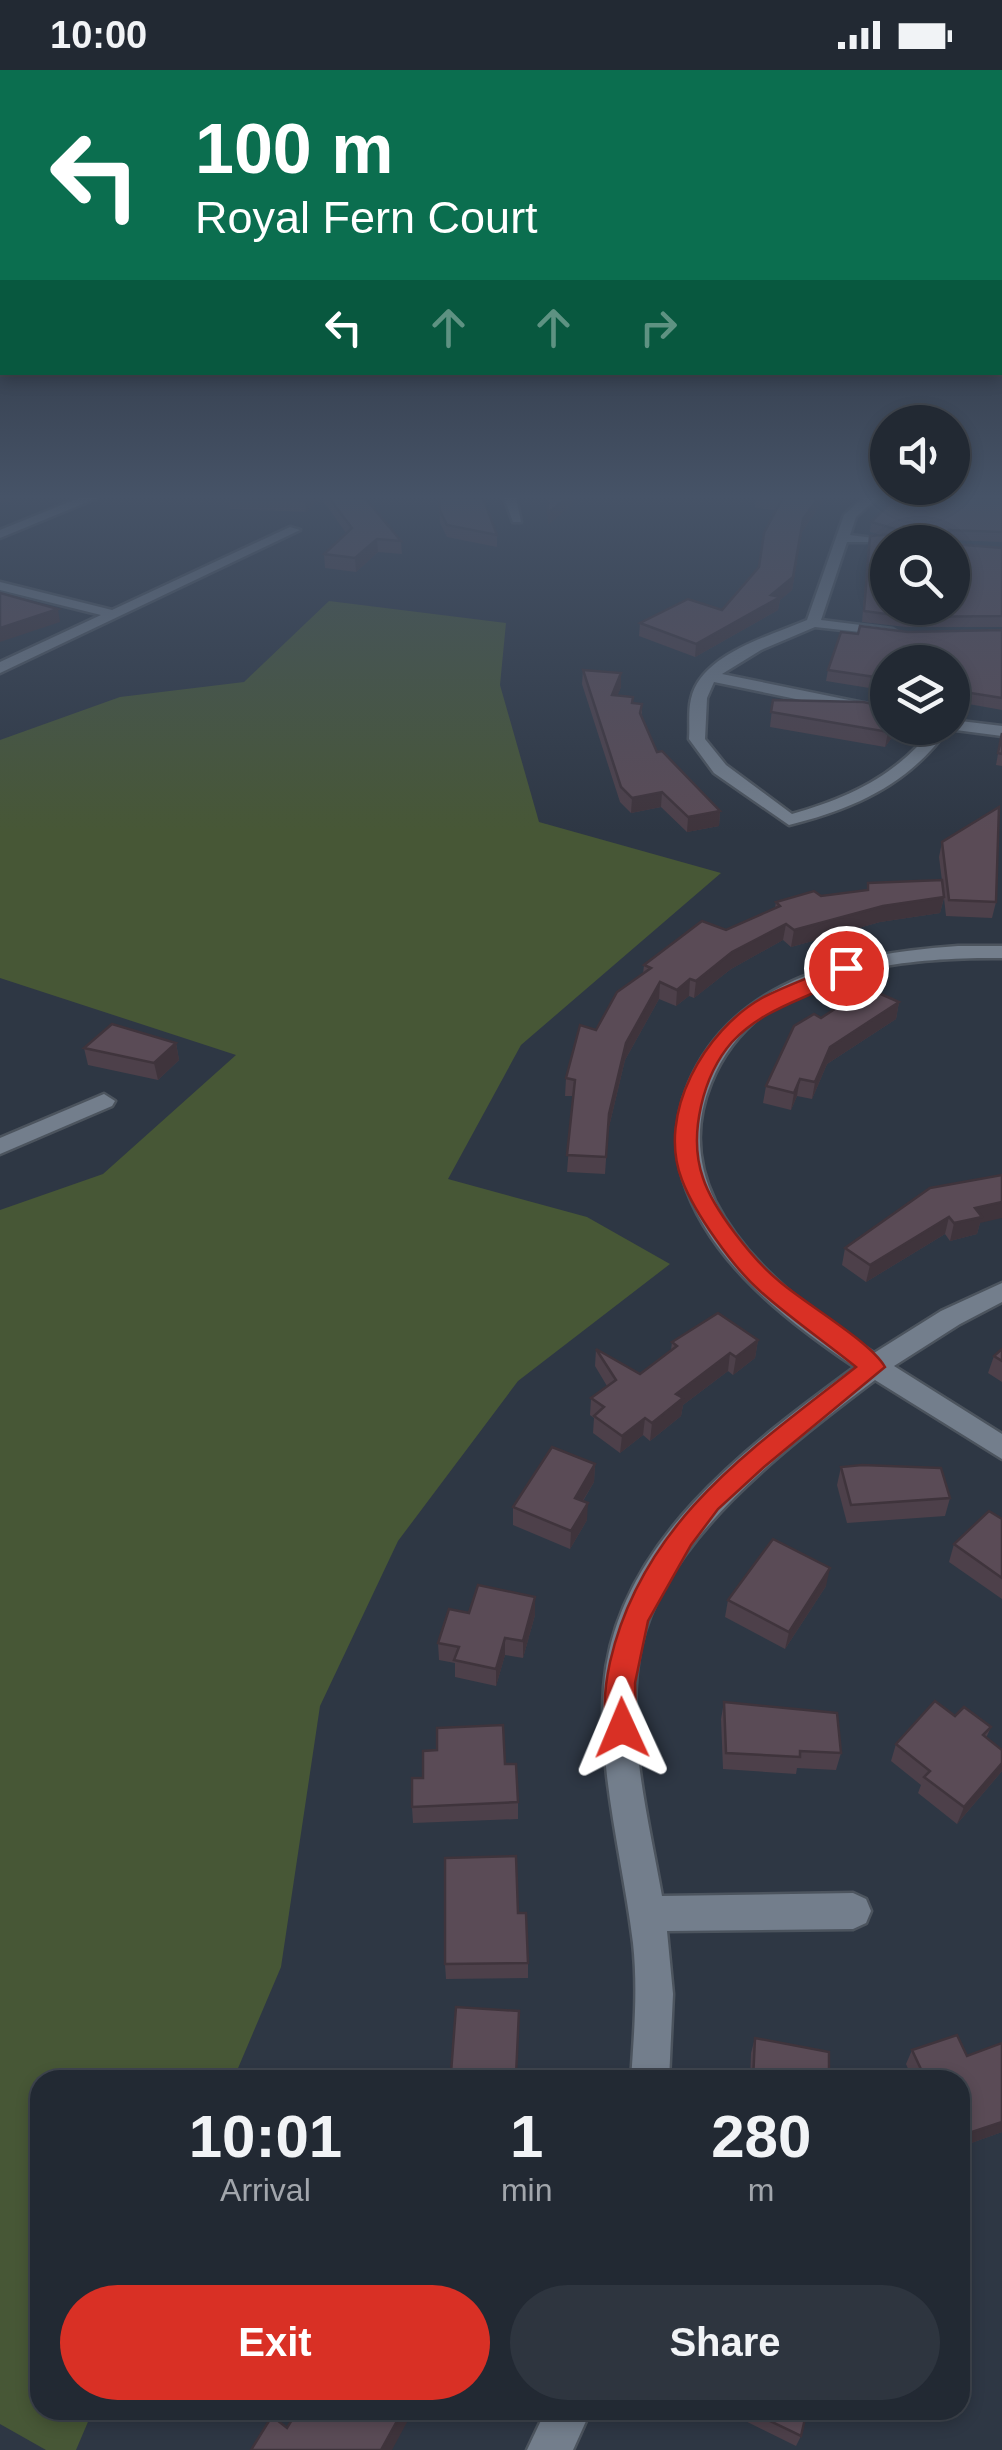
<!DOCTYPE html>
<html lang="en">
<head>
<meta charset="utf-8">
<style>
	:root { --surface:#222933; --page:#2e353f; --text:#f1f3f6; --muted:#a2a6ac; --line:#3f454e; --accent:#d93025 }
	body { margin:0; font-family:Arial,sans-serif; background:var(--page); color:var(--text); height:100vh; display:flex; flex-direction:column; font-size:38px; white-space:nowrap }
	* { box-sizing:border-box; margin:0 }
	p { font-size:32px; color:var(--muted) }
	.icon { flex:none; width:55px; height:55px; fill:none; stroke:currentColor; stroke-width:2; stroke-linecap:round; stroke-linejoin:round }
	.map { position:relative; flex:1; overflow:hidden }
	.side { position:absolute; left:30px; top:2000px; width:940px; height:350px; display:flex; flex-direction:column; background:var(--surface); border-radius:30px; box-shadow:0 5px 15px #0003,0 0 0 2px var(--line) }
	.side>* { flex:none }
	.hud { position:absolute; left:0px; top:0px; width:1002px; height:305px; box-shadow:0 5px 15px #0003,0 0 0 2px var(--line); background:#0b6e4f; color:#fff; overflow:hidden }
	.fabs { position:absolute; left:870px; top:335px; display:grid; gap:20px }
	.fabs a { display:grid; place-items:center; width:100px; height:100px; border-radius:50%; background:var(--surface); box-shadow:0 5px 15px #0003,0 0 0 2px var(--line); font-size:50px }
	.pin { position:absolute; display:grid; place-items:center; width:85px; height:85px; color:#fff; margin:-42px; border:5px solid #fff; border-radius:50%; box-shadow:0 2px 10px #0007 }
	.me { position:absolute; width:110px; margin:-55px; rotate:359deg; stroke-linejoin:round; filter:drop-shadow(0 0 8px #0008) }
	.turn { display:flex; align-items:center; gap:35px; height:210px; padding:0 30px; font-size:45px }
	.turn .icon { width:130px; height:130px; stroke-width:2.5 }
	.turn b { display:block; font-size:70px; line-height:85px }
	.lanes { display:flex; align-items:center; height:95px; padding:0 30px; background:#0003; justify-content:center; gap:50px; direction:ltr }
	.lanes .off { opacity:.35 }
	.eta { display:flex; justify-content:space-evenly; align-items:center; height:170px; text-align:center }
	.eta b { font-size:60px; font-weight:700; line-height:70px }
	.primary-button { display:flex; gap:20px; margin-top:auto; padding:20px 30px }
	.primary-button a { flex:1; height:115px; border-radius:60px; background:var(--accent); color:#fff; font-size:40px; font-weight:700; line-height:115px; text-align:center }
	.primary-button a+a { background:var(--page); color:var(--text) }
	.status { display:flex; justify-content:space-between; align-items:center; height:70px; padding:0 50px; background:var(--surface); direction:ltr }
	.status svg { height:28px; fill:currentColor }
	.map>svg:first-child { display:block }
</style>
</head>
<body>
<div class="status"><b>10:00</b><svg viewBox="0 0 49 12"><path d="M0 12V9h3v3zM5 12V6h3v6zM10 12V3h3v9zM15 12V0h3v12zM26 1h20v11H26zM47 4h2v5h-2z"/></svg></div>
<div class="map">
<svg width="1002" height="2380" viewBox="0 0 1002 2380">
	<rect width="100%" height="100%" fill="#2e3744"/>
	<!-- green -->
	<path fill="#475736" d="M 329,531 L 506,553 L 500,615 L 539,752 L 721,803 L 521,975 L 448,1109 L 587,1147 L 670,1194 L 518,1311 L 398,1471 L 320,1636 L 281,1897 L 233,2010 L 40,2010 L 40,2340 L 93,2340 L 76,2380 L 46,2380 L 0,2354 L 0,1140 L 103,1104 L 236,985 L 0,908 L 0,670 L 120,627 L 244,612 Z"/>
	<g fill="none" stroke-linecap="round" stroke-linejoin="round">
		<!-- minor casing -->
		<g stroke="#4c545e" stroke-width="5">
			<g id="minor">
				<path d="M 504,428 L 516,428 L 521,452 L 513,452 Z"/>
				<path d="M 863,428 L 877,428 L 856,447 L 850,465 L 904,472 L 847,472 L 821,550 L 892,559 L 899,563 L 897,566 L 815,557 L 761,580 L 722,604 L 888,638 L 888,648 L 714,612 L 707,628 L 705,669 L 726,695 L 792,744 C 848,728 898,705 933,658 L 952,658 L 952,650 L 1002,656 L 1002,666 L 948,659 C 909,714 854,739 789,755 L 714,703 L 689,669 C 690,656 688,641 691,629 C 701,584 770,566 807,550 L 844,445 Z"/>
				<path d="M 290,457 L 300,460 L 0,603 L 0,592 L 101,545 L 0,520 L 0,512 L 112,540 Z"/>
				<path d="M 958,876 L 1002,876 L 1002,888 C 897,887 756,901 711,1013 C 695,1052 696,1092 715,1131 C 748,1196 814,1244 874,1283 L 941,1241 L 1002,1213 L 1002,1232 L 960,1254 L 894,1296 L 1002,1364 L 1002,1389 L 875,1310 C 791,1374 665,1468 641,1576 C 624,1656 648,1746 662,1826 L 853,1823 L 866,1829 L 871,1841 L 866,1853 L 853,1859 L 667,1861 L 673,1924 L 669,2010 L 631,2010 C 634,1965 638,1919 633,1873 C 623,1790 598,1702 604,1617 C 614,1474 749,1375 855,1297 C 787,1251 708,1191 683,1109 C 672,1076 676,1044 689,1013 C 734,907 854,883 958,876 Z"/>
				<path d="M 104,1024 L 115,1031 L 112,1036 L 0,1084 L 0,1068 Z"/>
				<path d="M 546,2340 L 591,2340 L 573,2380 L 527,2380 Z"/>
			</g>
		</g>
		<!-- tertiary casing -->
		<g stroke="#4c545e" stroke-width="5">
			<path id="tertiary" d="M 79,428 L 97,428 L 0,468 L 0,460 Z"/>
		</g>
		<!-- minor -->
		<use href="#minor" fill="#737e8c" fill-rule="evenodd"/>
		<!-- tertiary -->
		<use href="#tertiary" fill="#737e8c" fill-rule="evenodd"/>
	</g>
	<!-- wall -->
	<g fill="#4d404a">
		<path d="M 229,428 L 321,428 L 306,442 L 230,439 Z"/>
		<path d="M 323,428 L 365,428 L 401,471 L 402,484 L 378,482 L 356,502 L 325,498 L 324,484 L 346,463 L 324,432 Z"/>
		<path d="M 439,428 L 497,465 L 497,477 L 447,467 L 440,453 Z"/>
		<path d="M 756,428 L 825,428 L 802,462 L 792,520 L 780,530 L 778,540 L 695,587 L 639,566 L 640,553 L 722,540 L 759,497 L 776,440 L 755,438 Z"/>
		<path d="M 1002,428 L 1002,472 L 952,470 L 954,474 L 1002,478 L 1002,557 L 906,557 L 862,552 L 868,476 L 881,465 L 870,462 L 871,452 Z"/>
		<path d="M 1002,560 L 1002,640 L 952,631 L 952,592 L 888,592 L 888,621 L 826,611 L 828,600 L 858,564 Z"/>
		<path d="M 583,600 L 621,603 L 621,617 L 617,626 L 633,627 L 633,633 L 642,634 L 642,646 L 657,682 L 720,741 L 719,756 L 687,762 L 661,737 L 631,743 L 620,732 L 582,614 Z"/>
		<path d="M 773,630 L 888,658 L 899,658 L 885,677 L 770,657 Z"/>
		<path d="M 1002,662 L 1002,696 L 996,695 Z"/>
		<path d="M 942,772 L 996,832 L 992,848 L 946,846 L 944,828 L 940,843 L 880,852 L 791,877 L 783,870 L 731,899 L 694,928 L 689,926 L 676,936 L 659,929 L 625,990 L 608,1061 L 605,1104 L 567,1102 L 573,1026 L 565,1026 L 566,1008 L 596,960 L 643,904 L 644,895 L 775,838 L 776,832 L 942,811 L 939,787 Z"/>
		<path d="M 899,932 L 896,949 L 827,994 L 812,1029 L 797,1026 L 791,1040 L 763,1033 L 766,1016 L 821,948 Z"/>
		<path d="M 176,973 L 179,990 L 158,1010 L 88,995 L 84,978 Z"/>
		<path d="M 930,1118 L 980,1153 L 977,1164 L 950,1171 L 945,1164 L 866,1212 L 842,1195 L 845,1178 Z"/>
		<path d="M 758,1270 L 755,1288 L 733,1305 L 728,1301 L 683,1335 L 681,1346 L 650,1371 L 643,1365 L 620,1383 L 593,1363 L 594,1348 L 590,1345 L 591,1328 L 607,1316 L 595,1296 L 596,1279 L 640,1304 L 671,1280 L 672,1272 Z"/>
		<path d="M 1002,1279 L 1002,1312 L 988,1303 L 994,1286 Z"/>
		<path d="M 595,1394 L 594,1412 L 583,1431 L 587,1450 L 570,1479 L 513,1455 L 513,1437 Z"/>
		<path d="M 841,1397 L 950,1428 L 945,1446 L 847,1453 L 837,1415 Z"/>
		<path d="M 1002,1449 L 1002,1529 L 949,1492 L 954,1474 Z"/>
		<path d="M 826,1516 L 785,1579 L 725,1547 L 728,1530 Z"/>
		<path d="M 535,1527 L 535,1545 L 523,1588 L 505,1585 L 496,1616 L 455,1607 L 455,1593 L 439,1590 L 438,1573 L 469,1543 Z"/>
		<path d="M 724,1632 L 841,1683 L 836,1700 L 797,1698 L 796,1704 L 723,1699 L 721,1649 Z"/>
		<path d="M 955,1646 L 991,1657 L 986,1668 L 1002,1701 L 957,1754 L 918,1723 L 921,1715 L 891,1691 L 896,1674 Z"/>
		<path d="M 505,1694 L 518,1732 L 518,1749 L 413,1753 L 412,1737 L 423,1708 Z"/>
		<path d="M 518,1843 L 528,1893 L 528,1908 L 446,1909 L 445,1894 Z"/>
		<path d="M 755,1968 L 829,2010 L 750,2010 L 751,1983 Z"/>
		<path d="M 1002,1973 L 1002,2062 L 960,2077 L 960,2010 L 913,2010 L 906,1994 L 912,1980 L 967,1986 Z"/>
		<path d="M 723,2340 L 807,2340 L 801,2366 L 796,2376 Z"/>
	</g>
	<!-- shaded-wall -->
	<g fill="#3f343c">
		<path d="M 0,428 L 16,428 L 0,434 Z"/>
		<path d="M 308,428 L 321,428 L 306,442 L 305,431 Z"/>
		<path d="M 566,428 L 574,428 L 573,434 L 548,455 L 548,443 Z"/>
		<path d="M 818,428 L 825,428 L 802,462 L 792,520 L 780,530 L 778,540 L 695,587 L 696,574 L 771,525 L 803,449 Z"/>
		<path d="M 377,469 L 378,482 L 356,502 L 355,488 Z"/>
		<path d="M 58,539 L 60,552 L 0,572 L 0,558 Z"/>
		<path d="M 621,603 L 621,617 L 612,639 L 612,625 Z"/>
		<path d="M 891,658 L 899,658 L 885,677 L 888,662 Z"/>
		<path d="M 662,722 L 661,737 L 631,743 L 632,728 Z"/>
		<path d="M 720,741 L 719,756 L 687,762 L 688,747 Z"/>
		<path d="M 944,827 L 940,843 L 880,852 L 791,877 L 794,860 L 883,836 Z"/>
		<path d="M 786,854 L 783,870 L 731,899 L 694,928 L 696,911 L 732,882 Z"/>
		<path d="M 690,909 L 689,926 L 676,936 L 677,920 Z"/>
		<path d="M 660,912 L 659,929 L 625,990 L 608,1061 L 609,1044 L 626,973 Z"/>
		<path d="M 899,932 L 896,949 L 827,994 L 812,1029 L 815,1012 L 830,977 Z"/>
		<path d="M 176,973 L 179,990 L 158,1010 L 154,993 Z"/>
		<path d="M 800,1009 L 797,1026 L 791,1040 L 794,1023 Z"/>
		<path d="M 1002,1132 L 1002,1148 L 980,1153 L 977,1164 L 950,1171 L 954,1153 L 975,1138 Z"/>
		<path d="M 949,1147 L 945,1164 L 866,1212 L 870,1195 Z"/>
		<path d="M 758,1270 L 755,1288 L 733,1305 L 736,1287 Z"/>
		<path d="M 730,1283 L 728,1301 L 683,1335 L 681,1346 L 650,1371 L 652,1353 L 676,1324 Z"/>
		<path d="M 645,1348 L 643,1365 L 620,1383 L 622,1366 Z"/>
		<path d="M 595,1394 L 594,1412 L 574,1445 L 575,1428 Z"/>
		<path d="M 588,1433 L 587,1450 L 570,1479 L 571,1461 Z"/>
		<path d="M 830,1498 L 826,1516 L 785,1579 L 789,1562 Z"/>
		<path d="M 535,1527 L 535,1545 L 523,1588 L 523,1571 Z"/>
		<path d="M 505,1568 L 505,1585 L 496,1616 L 496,1599 Z"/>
		<path d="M 1002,1693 L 1002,1701 L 957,1754 L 964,1737 Z"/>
		<path d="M 1002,2052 L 1002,2062 L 960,2077 L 960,2066 Z"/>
		<path d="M 403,2340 L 412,2340 L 412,2343 L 392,2380 L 381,2380 Z"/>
	</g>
	<!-- building -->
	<g fill="#5a4b56" stroke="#3f343c" stroke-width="2.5" fill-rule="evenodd">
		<path d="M 252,428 L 308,428 L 305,431 Z"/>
		<path d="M 329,428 L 365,428 L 401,471 L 377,469 L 355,488 L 324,484 L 352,458 Z"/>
		<path d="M 439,428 L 483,428 L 497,465 L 447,455 L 440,441 Z"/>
		<path d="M 548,428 L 566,428 L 548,443 Z"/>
		<path d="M 778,428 L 818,428 L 803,449 L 793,507 L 771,525 L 780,527 L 696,574 L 640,553 L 688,529 L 722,540 L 759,497 L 764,463 L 782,429 Z"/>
		<path d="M 896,428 L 1002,428 L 1002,462 L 949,460 L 954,474 L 1002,478 L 1002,546 L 908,547 L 864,541 L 870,466 L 909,463 L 871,452 ZM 888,472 L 952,472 L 952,538 L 888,538 Z"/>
		<path d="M 0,523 L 58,539 L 0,558 Z"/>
		<path d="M 860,556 L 908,562 L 1002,560 L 1002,628 L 952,620 L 952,592 L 888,592 L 888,609 L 828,600 L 841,562 L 858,564 Z"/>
		<path d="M 583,600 L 621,603 L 612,625 L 633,627 L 632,633 L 642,634 L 640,643 L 657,682 L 662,681 L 720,741 L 688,747 L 662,722 L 632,728 L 621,717 Z"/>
		<path d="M 773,630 L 863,632 L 888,637 L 888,658 L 891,658 L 888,662 L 771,642 Z"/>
		<path d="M 1002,663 L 1002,684 L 998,683 Z"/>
		<path d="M 999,737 L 996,832 L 949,830 L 942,772 Z"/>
		<path d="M 942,810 L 944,827 L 883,836 L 794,860 L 786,854 L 732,882 L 696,911 L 690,909 L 677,920 L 660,912 L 626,973 L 609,1044 L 606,1087 L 567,1085 L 575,1010 L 566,1008 L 580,955 L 596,960 L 617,922 L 651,898 L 644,895 L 702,851 L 726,860 L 780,836 L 776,832 L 814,821 L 821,826 L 868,820 L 868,813 Z"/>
		<path d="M 867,918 L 899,932 L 830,977 L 815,1012 L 800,1009 L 794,1023 L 766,1016 L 794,956 L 814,944 L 821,948 Z"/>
		<path d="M 112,954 L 176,973 L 154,993 L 84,978 Z"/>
		<path d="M 1002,1105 L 1002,1132 L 975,1138 L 982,1147 L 954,1153 L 949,1147 L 870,1195 L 845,1178 L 930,1118 Z"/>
		<path d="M 718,1243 L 758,1270 L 736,1287 L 730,1283 L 676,1324 L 683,1328 L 652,1353 L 645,1348 L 622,1366 L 594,1346 L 604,1337 L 591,1328 L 616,1310 L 596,1279 L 640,1304 L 677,1276 L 672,1272 Z"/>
		<path d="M 1002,1279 L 1002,1291 L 994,1286 Z"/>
		<path d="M 552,1377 L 595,1394 L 575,1428 L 588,1433 L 571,1461 L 513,1437 Z"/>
		<path d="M 862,1395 L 941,1398 L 950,1428 L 851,1435 L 841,1397 Z"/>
		<path d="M 989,1441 L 1002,1449 L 1002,1508 L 954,1474 Z"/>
		<path d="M 773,1469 L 830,1498 L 789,1562 L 728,1530 Z"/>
		<path d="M 478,1515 L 535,1527 L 523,1571 L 505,1568 L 496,1599 L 454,1590 L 459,1577 L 438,1573 L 449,1539 L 469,1543 Z"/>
		<path d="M 935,1631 L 955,1646 L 964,1637 L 991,1657 L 983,1665 L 1002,1680 L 1002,1693 L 964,1737 L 924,1707 L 930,1701 L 896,1674 Z"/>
		<path d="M 724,1632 L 837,1643 L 841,1683 L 800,1681 L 800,1687 L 726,1683 Z"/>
		<path d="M 503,1655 L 505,1694 L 516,1694 L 518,1732 L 412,1737 L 412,1708 L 423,1708 L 423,1681 L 437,1680 L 437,1658 Z"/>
		<path d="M 516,1786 L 518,1843 L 526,1843 L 528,1893 L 445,1894 L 445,1788 Z"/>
		<path d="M 456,1937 L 519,1941 L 516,2006 L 525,2007 L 525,2010 L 444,2010 L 451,2003 Z"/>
		<path d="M 957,1965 L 967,1986 L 1002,1973 L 1002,2052 L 960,2066 L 960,2010 L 926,2010 L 912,1980 Z"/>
		<path d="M 755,1968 L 829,1982 L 829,2010 L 753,2010 Z"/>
		<path d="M 298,2340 L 403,2340 L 381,2380 L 251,2380 L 272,2346 L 287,2358 Z"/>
		<path d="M 747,2340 L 807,2340 L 801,2366 Z"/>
	</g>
	<!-- sky -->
	<linearGradient id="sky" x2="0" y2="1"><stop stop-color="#191e25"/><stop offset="0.56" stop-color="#465367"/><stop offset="1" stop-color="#465367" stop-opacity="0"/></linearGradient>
	<rect width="1002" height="762" fill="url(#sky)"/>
	<!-- route -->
	<path fill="#d93025" stroke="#8d1f18" stroke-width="2.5" d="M 839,895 L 855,898 C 824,927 770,931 732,972 C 703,1005 688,1065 703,1108 C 713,1139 753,1190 779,1211 C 804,1233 870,1271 885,1297 L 764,1397 L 718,1439 L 691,1475 L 648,1551 L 635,1613 L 636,1658 L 632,1668 L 622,1672 L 611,1668 C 601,1646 605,1615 610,1592 C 642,1452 750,1380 856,1297 C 825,1272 790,1248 760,1221 C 733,1197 695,1144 682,1110 C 656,1044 705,960 762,928 C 787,915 814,906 839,895 Z"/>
</svg>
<div class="fabs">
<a><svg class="icon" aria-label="sound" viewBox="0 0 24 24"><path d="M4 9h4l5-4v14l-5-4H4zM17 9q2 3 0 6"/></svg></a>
<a><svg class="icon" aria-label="search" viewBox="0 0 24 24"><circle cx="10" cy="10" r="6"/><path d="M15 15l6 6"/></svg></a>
<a><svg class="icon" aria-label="layers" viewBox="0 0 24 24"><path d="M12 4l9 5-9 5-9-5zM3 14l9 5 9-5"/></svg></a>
</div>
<div class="pin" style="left:846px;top:898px;background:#d93025"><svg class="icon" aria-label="arrive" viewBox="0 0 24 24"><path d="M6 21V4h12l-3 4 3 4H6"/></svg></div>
<svg class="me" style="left:622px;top:1658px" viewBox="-20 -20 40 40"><path d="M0-17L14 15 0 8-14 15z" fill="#d93025" stroke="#fff" stroke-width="4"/></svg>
<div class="hud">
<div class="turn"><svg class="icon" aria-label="left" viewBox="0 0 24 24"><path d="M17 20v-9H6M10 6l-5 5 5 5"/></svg><div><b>100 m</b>Royal Fern Court</div></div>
<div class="lanes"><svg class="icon" aria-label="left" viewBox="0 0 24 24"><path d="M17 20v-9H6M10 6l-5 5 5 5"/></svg><svg class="icon off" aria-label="ahead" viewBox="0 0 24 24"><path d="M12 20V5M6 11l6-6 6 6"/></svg><svg class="icon off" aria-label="ahead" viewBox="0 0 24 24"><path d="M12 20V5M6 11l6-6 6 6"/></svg><svg class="icon off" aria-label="right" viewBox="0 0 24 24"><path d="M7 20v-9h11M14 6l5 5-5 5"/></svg></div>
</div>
<section class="side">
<div class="eta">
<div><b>10:01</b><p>Arrival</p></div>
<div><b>1</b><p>min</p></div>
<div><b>280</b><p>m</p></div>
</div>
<div class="primary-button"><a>Exit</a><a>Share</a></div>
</section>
</div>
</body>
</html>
